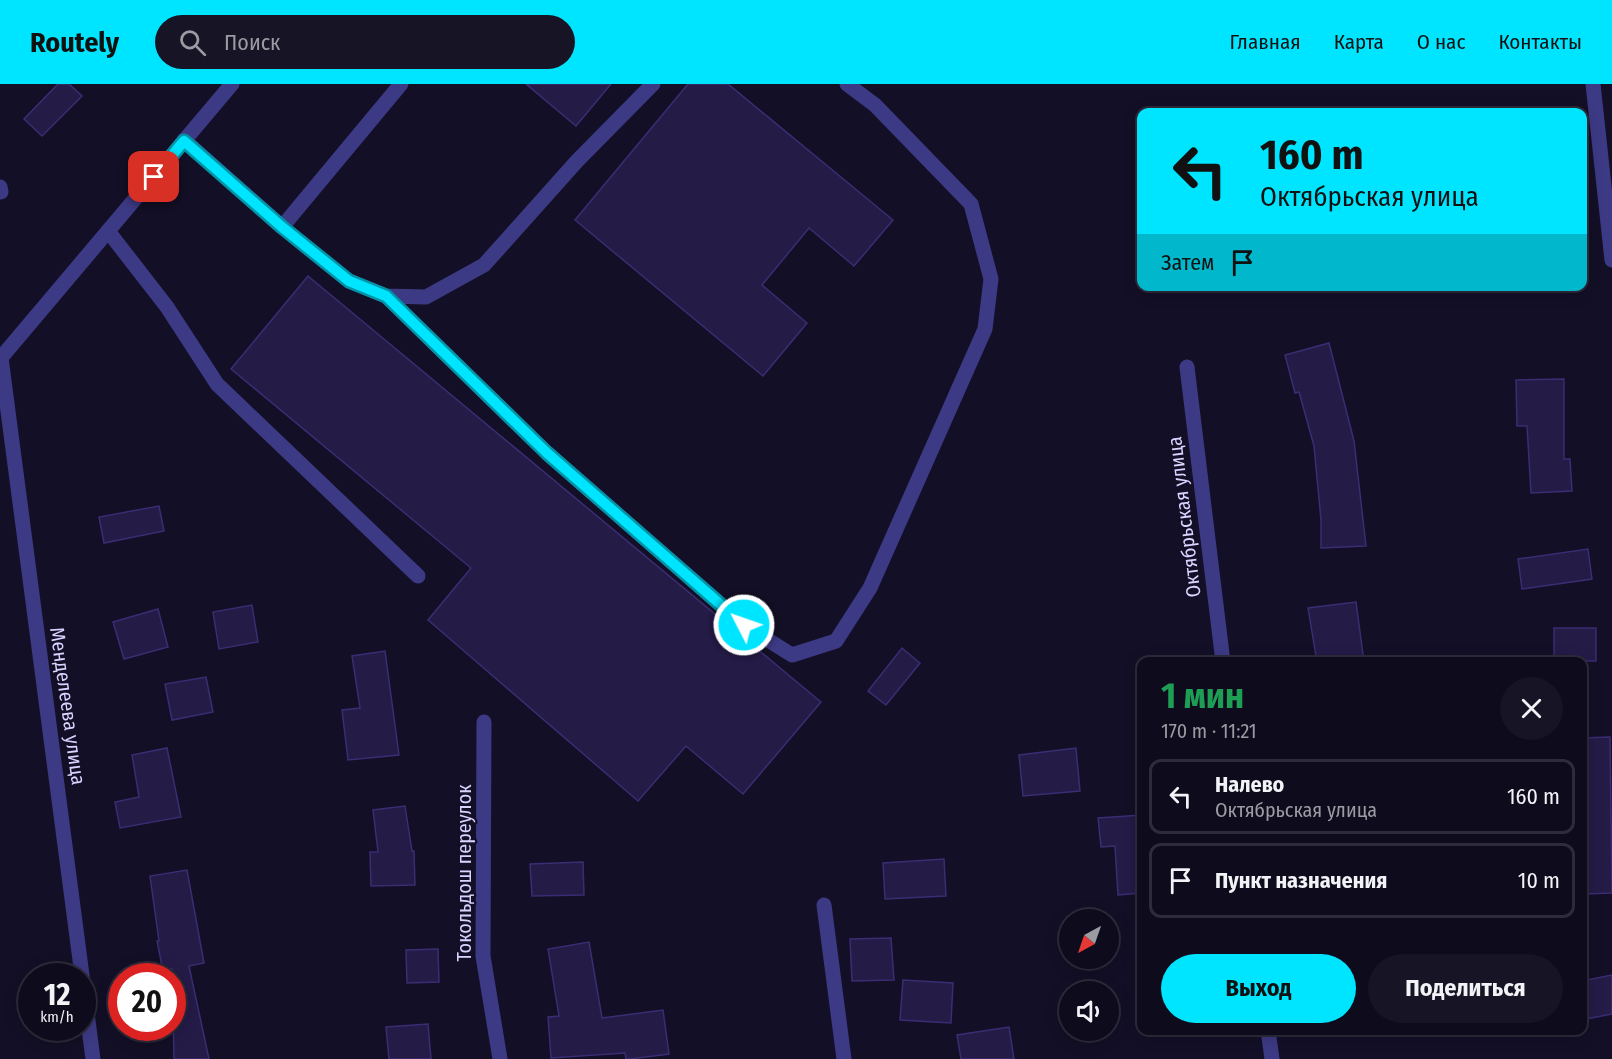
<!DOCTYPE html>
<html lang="ru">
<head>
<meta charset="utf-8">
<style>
	:root { --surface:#0e0b1c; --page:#171425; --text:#f1f3f6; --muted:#9b9ba3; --line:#2e2b3b; --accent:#00e5ff }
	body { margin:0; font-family:"Fira Sans Condensed",sans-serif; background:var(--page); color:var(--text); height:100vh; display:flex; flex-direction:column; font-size:22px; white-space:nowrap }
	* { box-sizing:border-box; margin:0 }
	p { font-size:20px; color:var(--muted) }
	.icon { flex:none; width:33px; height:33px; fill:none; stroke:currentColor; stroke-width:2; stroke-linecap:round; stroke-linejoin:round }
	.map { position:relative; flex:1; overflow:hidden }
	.drawer { position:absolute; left:1137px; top:573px; width:450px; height:378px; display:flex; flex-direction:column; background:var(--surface); border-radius:12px; box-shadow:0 3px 15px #0003,0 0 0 2px var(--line) }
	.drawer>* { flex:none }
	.hud { position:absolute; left:1137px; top:24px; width:450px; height:183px; border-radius:12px; box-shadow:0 3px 15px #0003,0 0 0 2px var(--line); background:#00e5ff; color:#111; overflow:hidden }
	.needle { width:39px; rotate:220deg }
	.fabs { position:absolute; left:1059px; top:825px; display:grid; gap:12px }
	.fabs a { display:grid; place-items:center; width:60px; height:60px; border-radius:50%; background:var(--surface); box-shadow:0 3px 15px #0003,0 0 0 2px var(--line); font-size:30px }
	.speed { position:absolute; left:18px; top:879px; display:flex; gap:12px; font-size:30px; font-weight:700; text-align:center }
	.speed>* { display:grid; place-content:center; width:78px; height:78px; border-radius:50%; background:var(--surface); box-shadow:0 3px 15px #0003,0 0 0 2px var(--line); line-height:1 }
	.speed small { font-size:15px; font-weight:400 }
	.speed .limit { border:9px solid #d22; background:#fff; color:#111 }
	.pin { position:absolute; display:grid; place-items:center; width:51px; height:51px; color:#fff; margin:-26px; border-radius:12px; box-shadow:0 3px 9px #0006 }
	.me { position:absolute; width:66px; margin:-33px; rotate:311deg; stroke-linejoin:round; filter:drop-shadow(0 0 4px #0008) }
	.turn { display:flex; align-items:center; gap:21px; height:126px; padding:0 24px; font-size:27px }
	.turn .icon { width:78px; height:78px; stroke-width:2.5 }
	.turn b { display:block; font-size:42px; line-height:51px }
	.then { display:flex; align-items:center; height:57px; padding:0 24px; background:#0003; gap:12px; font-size:22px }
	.round { display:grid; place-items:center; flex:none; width:63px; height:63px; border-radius:32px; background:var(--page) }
	.summary { display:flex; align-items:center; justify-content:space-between; height:102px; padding:0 24px }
	h1 { font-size:36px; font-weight:700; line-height:45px; color:#1e9e55 }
	.button { display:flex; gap:12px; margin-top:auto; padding:12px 24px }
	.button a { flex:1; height:69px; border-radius:36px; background:var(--accent); color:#111; font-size:24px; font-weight:700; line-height:69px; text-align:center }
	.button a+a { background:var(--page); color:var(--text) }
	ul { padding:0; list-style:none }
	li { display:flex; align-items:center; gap:18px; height:75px; margin:0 12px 9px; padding:0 12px; border:3px solid var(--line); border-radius:12px }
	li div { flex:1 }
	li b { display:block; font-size:22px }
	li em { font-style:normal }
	header { display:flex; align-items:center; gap:36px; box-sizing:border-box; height:84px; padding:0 30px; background:var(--accent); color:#111 }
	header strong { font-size:28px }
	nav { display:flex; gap:33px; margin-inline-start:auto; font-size:21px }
	.search { width:420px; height:54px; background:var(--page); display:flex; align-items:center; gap:15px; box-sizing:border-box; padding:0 21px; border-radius:33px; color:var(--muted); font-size:22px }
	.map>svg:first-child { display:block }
</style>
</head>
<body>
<header>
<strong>Routely</strong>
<div class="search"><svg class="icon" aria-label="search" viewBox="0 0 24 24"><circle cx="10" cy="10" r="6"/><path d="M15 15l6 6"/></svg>Поиск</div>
<nav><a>Главная</a><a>Карта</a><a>О нас</a><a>Контакты</a></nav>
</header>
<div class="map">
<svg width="1612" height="975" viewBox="0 0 1612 975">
	<rect width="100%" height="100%" fill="#130f26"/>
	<!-- building -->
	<g fill="#241b47" stroke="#3b2d73" stroke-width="1.5">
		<path d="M 58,0 L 69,0 L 82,12 L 42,52 L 24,35 Z"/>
		<path d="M 526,0 L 611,0 L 576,42 Z"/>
		<path d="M 688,0 L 728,0 L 893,136 L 854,182 L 809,144 L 762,201 L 807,239 L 763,292 L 575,136 Z"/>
		<path d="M 308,192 L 821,618 L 743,710 L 686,662 L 638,717 L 428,536 L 471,484 L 231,285 Z"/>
		<path d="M 1329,259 L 1354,357 L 1366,462 L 1321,464 L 1321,436 L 1314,362 L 1299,308 L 1295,309 L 1285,271 Z"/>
		<path d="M 1564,295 L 1564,375 L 1570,375 L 1572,407 L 1531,409 L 1527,342 L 1517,342 L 1516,296 Z"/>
		<path d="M 159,422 L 164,447 L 104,459 L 99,433 Z"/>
		<path d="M 1588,465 L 1592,495 L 1522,505 L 1518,475 Z"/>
		<path d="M 1356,518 L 1364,578 L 1317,578 L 1308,524 Z"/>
		<path d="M 252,521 L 258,558 L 219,565 L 213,528 Z"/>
		<path d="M 158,525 L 168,563 L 124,575 L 113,538 Z"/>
		<rect x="1554" y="544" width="42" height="33"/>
		<path d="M 902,564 L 920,579 L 886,621 L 868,607 Z"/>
		<path d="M 385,567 L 399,671 L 348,676 L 342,626 L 360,624 L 352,572 Z"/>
		<path d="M 206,593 L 213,628 L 172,636 L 165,600 Z"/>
		<path d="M 1610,653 L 1612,809 L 1586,810 L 1582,761 L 1582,654 Z"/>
		<path d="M 167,664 L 181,733 L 120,744 L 115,718 L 139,713 L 132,671 Z"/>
		<path d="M 1076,664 L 1080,707 L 1023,712 L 1019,671 Z"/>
		<path d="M 405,722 L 412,767 L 414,767 L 415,801 L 371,802 L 370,768 L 378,768 L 373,726 Z"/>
		<path d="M 1142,731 L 1142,809 L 1118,811 L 1115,762 L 1101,763 L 1098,734 Z"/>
		<path d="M 944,775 L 946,812 L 885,815 L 883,779 Z"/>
		<path d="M 583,778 L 584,811 L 532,812 L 530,780 Z"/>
		<path d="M 187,786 L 204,879 L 189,882 L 209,975 L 174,975 L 172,885 L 163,887 L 157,857 L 159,857 L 150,792 Z"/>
		<path d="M 891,854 L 894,896 L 852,897 L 850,855 Z"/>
		<path d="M 589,858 L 602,934 L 663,926 L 669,970 L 630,975 L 626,975 L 625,969 L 551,974 L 548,933 L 559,932 L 548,865 Z"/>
		<path d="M 438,865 L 439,898 L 407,899 L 406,866 Z"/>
		<path d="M 1612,891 L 1612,930 L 1586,935 L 1582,897 Z"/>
		<path d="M 903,896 L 953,899 L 951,939 L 900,936 Z"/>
		<path d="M 428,940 L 431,975 L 389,975 L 386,943 Z"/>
		<path d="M 1009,943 L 1014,975 L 961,975 L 957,951 Z"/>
	</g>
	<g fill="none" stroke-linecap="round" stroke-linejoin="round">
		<!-- lane -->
		<g stroke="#3d3a85" stroke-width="15">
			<path d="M 184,56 L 282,143 L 349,197 L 386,212 L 426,213 L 484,181 L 577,77 L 653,0"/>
			<path d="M 0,103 L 1,108"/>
			<path d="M 282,143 L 401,0"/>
			<path d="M 108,147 L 167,223 L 217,300 L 418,492"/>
			<path d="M 386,212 L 547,369 L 744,541 L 792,571 L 836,557 L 870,504 L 985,245 L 991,195 L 971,120 L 875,21 L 847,0"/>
		</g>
		<!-- street -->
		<g stroke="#3d3a85" stroke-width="15">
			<path d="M 1593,0 L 1612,176"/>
			<path d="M 1,274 L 93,975"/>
			<path d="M 0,275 L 232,0"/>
			<path d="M 1187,283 L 1223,578"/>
			<path d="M 484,638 L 483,872 L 500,975"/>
			<path d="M 824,821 L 844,975"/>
			<path d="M 1268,946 L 1272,975"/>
		</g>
	</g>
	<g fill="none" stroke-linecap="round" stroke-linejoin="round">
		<!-- route casing -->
		<g stroke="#0095a6" stroke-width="15">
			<path id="route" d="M 154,93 L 184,57 L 282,143 L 349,197 L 386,212 L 547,369 L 744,541"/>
		</g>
		<!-- route -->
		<use href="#route" stroke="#00e5ff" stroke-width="10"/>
	</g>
	<g text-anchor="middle" stroke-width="4.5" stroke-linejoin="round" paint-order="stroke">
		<!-- street labels -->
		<g font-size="20" fill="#d9d4ff" stroke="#130f26">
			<text transform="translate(1184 433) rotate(-97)" y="7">Октябрьская улица</text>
			<text transform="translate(68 622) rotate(82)" y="7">Менделеева улица</text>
			<text transform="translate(464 789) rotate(-90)" y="7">Токольдош переулок</text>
		</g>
	</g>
</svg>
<div class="fabs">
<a><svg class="needle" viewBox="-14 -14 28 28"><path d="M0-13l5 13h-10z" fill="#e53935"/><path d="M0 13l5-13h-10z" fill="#9b9ba3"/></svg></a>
<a><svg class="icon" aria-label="sound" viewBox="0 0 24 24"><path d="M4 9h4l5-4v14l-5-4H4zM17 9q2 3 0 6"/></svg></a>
</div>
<div class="speed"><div>12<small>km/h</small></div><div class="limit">20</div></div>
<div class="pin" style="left:154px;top:93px;background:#d93025"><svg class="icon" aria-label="arrive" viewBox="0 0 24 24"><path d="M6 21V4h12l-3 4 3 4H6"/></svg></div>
<svg class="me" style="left:744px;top:541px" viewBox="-20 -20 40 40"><circle r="17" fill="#00e5ff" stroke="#fff" stroke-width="3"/><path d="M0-11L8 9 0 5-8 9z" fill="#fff"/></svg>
<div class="hud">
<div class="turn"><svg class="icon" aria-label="left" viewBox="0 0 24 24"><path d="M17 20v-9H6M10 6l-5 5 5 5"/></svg><div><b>160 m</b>Октябрьская улица</div></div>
<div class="then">Затем<svg class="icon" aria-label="arrive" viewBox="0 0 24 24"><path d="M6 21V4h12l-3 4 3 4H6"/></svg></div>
</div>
<section class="drawer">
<div class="summary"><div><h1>1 мин</h1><p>170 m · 11:21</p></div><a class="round"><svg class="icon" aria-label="close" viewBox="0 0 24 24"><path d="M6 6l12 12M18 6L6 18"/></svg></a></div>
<ul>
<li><svg class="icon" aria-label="left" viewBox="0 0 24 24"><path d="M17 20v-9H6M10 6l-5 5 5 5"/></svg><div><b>Налево</b><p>Октябрьская улица</p></div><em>160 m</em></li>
<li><svg class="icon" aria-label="arrive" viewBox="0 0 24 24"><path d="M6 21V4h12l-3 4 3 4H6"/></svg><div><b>Пункт назначения</b></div><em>10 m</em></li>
</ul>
<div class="button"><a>Выход</a><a>Поделиться</a></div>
</section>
</div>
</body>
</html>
